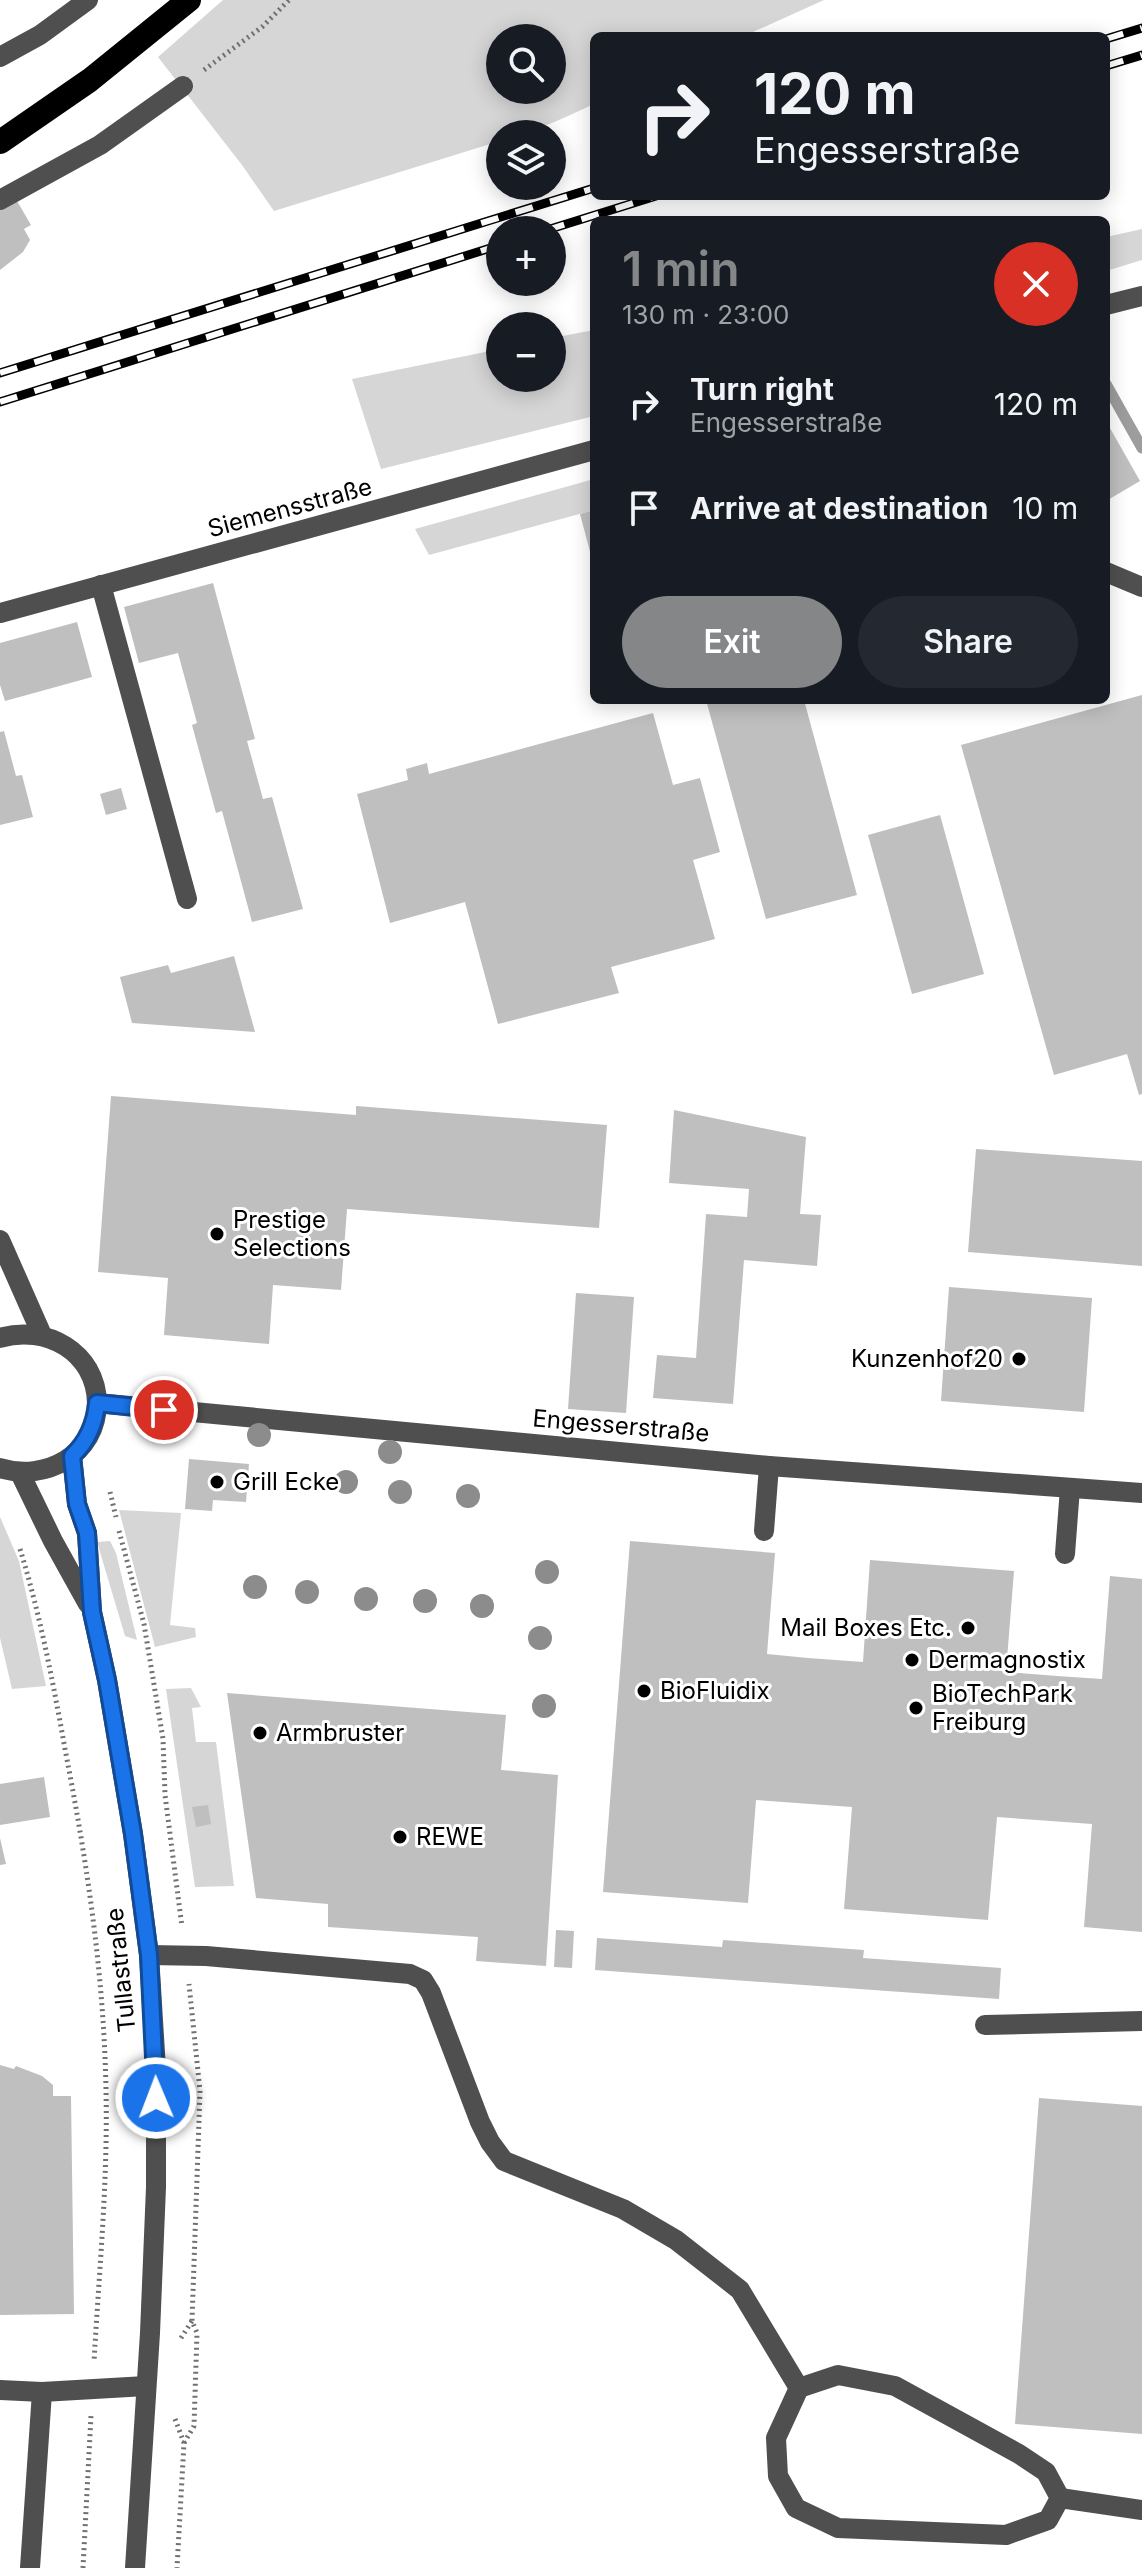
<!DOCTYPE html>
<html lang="en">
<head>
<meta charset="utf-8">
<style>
	:root { --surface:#171b24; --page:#242831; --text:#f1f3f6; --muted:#9ea1a6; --accent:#858687 }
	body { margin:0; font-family:Inter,sans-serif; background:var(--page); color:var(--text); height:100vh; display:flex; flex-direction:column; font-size:30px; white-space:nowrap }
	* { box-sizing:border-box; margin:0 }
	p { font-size:26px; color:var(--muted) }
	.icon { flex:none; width:44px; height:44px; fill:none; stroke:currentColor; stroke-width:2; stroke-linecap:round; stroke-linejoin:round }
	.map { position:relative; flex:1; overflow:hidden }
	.panel { position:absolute; left:590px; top:216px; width:520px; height:488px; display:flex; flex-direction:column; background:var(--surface); border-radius:12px; box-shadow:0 4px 20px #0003 }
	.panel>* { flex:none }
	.top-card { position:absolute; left:590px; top:32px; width:520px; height:168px; border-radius:12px; box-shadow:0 4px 20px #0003; background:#171b24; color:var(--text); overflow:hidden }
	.controls { position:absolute; left:486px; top:24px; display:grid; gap:16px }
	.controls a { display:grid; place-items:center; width:80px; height:80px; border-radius:50%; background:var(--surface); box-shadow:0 4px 20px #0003; font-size:40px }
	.pin { position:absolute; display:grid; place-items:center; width:68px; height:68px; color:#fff; margin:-34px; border:4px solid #fff; border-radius:50%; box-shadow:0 2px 8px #0007 }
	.me { position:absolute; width:88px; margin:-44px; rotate:359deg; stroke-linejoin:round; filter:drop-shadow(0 0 6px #0008) }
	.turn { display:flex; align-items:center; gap:28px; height:168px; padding:0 32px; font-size:36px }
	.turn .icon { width:104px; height:104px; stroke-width:2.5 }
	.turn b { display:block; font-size:56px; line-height:68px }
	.round { display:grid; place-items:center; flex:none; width:84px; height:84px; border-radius:42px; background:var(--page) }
	.overview { display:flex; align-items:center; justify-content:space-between; height:136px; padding:0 32px }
	h1 { font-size:48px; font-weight:600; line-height:60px; color:var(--accent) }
	.action { display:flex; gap:16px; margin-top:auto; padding:16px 32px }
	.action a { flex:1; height:92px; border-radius:48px; background:var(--accent); color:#fff; font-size:32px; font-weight:600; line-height:92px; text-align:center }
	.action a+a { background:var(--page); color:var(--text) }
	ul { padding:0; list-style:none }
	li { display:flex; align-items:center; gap:24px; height:104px; padding:0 32px }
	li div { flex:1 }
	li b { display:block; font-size:30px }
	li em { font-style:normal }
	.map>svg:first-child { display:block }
</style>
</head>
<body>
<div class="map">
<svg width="1142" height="2568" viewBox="0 0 1142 2568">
	<rect width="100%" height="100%" fill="#fff"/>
	<!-- green -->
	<g fill="#d6d6d6" fill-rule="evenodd">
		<path d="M 223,0 L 824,0 L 744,36 L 594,36 L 594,104 C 563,118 535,134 500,134 L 500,141 L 274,211 L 242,165 L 158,57 ZM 500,38 L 552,38 L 552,90 L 500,90 Z"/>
		<path d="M 1142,229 L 1142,260 L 1106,271 L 1106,237 Z"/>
		<path d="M 594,330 L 594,416 L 381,469 L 352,379 L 500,349 L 500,378 L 552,378 L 552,338 Z"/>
		<path d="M 594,479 L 594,510 L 429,555 L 415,529 Z"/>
		<path d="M 119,1510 L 181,1513 L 170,1625 L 195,1628 L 196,1637 L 155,1647 Z"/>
		<path d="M 0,1517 L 19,1561 L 46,1686 L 12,1689 L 0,1638 Z"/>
		<path d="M 110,1541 L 116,1553 L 137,1640 L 125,1636 L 97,1542 Z"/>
		<path d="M 191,1688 L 201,1707 L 192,1708 L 196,1742 L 216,1742 L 234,1886 L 195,1887 L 166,1689 Z"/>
	</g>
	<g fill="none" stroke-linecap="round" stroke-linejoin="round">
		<!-- stream -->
		<path stroke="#9d9d9d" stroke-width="11" d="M 1106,384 L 1142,448"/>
	</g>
	<!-- building -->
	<g fill="#bfbfbf">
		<path d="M 17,201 L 31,225 L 24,229 L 30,240 L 23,252 L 0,270 L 0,210 Z"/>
		<path d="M 1106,421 L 1140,481 L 1106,501 Z"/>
		<path d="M 594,510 L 594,563 L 593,563 L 580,514 Z"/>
		<path d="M 213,583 L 255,739 L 247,741 L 263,799 L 272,797 L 303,909 L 252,922 L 222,811 L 216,813 L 192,725 L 197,723 L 178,653 L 139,663 L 124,607 Z"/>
		<path d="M 77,622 L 92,677 L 5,701 L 0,685 L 0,643 Z"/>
		<path d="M 1142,695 L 1142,1094 L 1139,1095 L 1127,1054 L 1054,1075 L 961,745 Z"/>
		<path d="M 706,700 L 804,700 L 857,895 L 766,919 Z"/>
		<path d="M 653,713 L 673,785 L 700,778 L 720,852 L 693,860 L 715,939 L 611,967 L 619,993 L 498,1024 L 465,902 L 390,923 L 357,794 L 408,780 L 406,769 L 427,763 L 429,774 Z"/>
		<path d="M 4,731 L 16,776 L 22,775 L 33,817 L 0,825 L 0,732 Z"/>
		<path d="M 121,788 L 127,809 L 106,815 L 100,794 Z"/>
		<path d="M 940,815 L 984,974 L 912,994 L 868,835 Z"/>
		<path d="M 234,956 L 255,1032 L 132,1023 L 120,977 L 168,965 L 171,973 Z"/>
		<path d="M 111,1096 L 356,1115 L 356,1106 L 607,1125 L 599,1228 L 347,1209 L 341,1290 L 273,1285 L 269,1344 L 164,1335 L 168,1278 L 98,1272 Z"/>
		<path d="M 674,1110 L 806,1137 L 800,1214 L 821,1215 L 817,1266 L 744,1260 L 733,1404 L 653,1398 L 657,1355 L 696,1358 L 706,1214 L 747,1217 L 749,1189 L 669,1183 Z"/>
		<path d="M 976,1149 L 1142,1161 L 1142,1266 L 968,1252 Z"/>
		<path d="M 949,1287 L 1092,1298 L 1084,1412 L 941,1401 Z"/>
		<path d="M 576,1293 L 634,1297 L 626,1413 L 568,1409 Z"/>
		<path d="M 189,1459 L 249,1464 L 246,1502 L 213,1500 L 212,1511 L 185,1509 Z"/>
		<path d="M 630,1541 L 775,1553 L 767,1654 L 808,1658 L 863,1662 L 870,1560 L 1014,1571 L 1006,1672 L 1057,1676 L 1102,1679 L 1110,1576 L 1142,1579 L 1142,1932 L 1084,1927 L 1092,1824 L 997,1817 L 988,1920 L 844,1909 L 852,1807 L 756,1800 L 748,1903 L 603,1892 Z"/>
		<path d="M 227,1693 L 506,1715 L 501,1770 L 558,1775 L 546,1966 L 476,1961 L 478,1937 L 328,1927 L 328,1904 L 256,1898 Z"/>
		<path d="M 44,1777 L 50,1817 L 0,1825 L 0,1784 Z"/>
		<path d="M 208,1805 L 211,1824 L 196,1827 L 192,1807 Z"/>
		<path d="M 0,1838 L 6,1864 L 0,1865 Z"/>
		<path d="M 556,1930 L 574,1931 L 572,1968 L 554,1967 Z"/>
		<path d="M 597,1938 L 722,1947 L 723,1940 L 864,1950 L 863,1958 L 1001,1968 L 999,1999 L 595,1970 Z"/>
		<path d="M 0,2065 L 14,2069 L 16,2066 L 42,2076 L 53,2085 L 53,2096 L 71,2096 L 74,2314 L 0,2315 Z"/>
		<path d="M 1039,2098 L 1142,2106 L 1142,2434 L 1015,2424 Z"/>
	</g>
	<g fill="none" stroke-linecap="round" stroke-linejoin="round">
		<!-- path -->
		<g stroke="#717171" stroke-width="5" stroke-dasharray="2 4" stroke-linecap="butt">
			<path d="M 204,70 L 262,27 L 289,0"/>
			<path d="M 110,1492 L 116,1517"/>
			<path d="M 119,1531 L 144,1624 L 163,1739 L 165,1795 L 182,1927"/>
			<path d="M 20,1549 C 40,1614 53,1682 65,1749 C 87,1862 104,1975 106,2091 C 108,2181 99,2272 94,2362"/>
			<path d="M 181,2338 L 192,2321"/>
			<path d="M 175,2419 L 184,2443 L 177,2568"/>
			<path d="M 184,2443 L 194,2426 L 197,2333 L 192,2321 L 200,2091 L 189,1984"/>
			<path d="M 83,2568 L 91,2416"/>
		</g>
		<!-- minor -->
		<g stroke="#4f4f4f" stroke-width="20">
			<path d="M 0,57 L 40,35 L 88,0"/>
			<path d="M 0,200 L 100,145 L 183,86"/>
			<path d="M 1106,305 L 1142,296"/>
			<path d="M 1106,572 L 1142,587"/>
			<path d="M 101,585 L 187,899"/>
			<path d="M 0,613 L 594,450"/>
			<path d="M 0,1240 L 42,1335"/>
			<path d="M 0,1338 C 46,1324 96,1352 97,1403 C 97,1455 45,1482 0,1468"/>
			<path d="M 97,1403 L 769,1466 L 1142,1493"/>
			<path d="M 72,1456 L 77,1504 L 87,1533 L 92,1612 L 107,1680 L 133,1834 L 149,1955 L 156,2069 L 156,2187 L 150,2333 L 135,2568"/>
			<path d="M 20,1473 L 53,1541 L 88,1604"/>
			<path d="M 764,1531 L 769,1466"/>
			<path d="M 1065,1554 L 1070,1488"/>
			<path d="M 149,1955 L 206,1956 L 410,1974 L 423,1980 L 431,1993 L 480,2122 L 490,2142 L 504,2161 L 623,2209 L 676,2240 L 740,2290 L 799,2388"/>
			<path d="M 985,2025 L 1142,2021"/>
			<path d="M 838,2375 L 895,2386 L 1019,2454 L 1046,2472 L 1060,2498 L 1048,2520 L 1006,2535 L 838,2528 L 796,2508 L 778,2476 L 776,2438 L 799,2388 Z"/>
			<path d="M 0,2390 L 42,2392"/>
			<path d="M 1060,2498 L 1142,2510"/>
			<path d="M 30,2568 L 42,2392 L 146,2386"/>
		</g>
		<!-- highway -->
		<path stroke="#000" stroke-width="24" d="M 0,142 L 90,80 L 189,0"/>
		<!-- rail casing -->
		<g stroke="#000" stroke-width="9">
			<g id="rail">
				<path d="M 1106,39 L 1142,28"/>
				<path d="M 1106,66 L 1142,55"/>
				<path d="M 547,230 L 656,196"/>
				<path d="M 0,373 L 594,188"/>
				<path d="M 0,402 L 500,245"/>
			</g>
		</g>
		<!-- rail -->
		<use href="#rail" stroke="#fff" stroke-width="6" stroke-dasharray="18" stroke-linecap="butt"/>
	</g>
	<!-- trees -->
	<g fill="#8c8c8c">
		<circle cx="259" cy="1435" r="12"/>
		<circle cx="390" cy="1452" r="12"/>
		<circle cx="346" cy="1482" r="12"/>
		<circle cx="400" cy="1492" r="12"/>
		<circle cx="468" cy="1496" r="12"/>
		<circle cx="547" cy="1572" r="12"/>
		<circle cx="255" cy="1587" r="12"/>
		<circle cx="307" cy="1592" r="12"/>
		<circle cx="366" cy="1599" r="12"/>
		<circle cx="425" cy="1601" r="12"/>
		<circle cx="482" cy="1606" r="12"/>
		<circle cx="540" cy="1638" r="12"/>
		<circle cx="544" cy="1706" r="12"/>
	</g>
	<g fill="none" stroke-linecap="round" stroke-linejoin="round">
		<!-- route casing -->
		<g stroke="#114b97" stroke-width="20">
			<path id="route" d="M 156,2098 L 149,1955 L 133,1834 L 107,1680 L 92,1612 L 87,1533 L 77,1504 L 72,1456 C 88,1441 95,1424 97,1403 L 164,1410"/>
		</g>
		<!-- route -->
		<use href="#route" stroke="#1a73e8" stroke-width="14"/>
	</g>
	<!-- markers -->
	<g fill="#000" stroke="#fff" stroke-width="3">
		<circle cx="217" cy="1234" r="8"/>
		<circle cx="1019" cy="1359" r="8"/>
		<circle cx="217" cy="1482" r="8"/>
		<circle cx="968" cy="1628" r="8"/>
		<circle cx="912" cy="1660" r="8"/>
		<circle cx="644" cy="1691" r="8"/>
		<circle cx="916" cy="1708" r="8"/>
		<circle cx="260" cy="1733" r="8"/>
		<circle cx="400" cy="1837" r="8"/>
	</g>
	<g text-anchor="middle" stroke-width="6" stroke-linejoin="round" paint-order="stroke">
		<!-- street labels -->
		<g font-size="24" fill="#000" stroke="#fff">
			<text transform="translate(290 508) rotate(-15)" y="8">Siemensstraße</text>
			<text transform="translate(621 1426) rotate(5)" y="8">Engesserstraße</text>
			<text transform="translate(121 1970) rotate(-96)" y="8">Tullastraße</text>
		</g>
		<!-- poi labels -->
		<g font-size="24" fill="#000" stroke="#fff" text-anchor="start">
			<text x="233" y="1228">Prestige<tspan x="233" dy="28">Selections</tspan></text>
			<text x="1003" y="1367" text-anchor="end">Kunzenhof20</text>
			<text x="233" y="1490">Grill Ecke</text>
			<text x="952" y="1636" text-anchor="end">Mail Boxes Etc.</text>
			<text x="928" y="1668">Dermagnostix</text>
			<text x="660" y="1699">BioFluidix</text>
			<text x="932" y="1702">BioTechPark<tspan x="932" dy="28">Freiburg</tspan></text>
			<text x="276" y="1741">Armbruster</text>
			<text x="416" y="1845">REWE</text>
		</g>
	</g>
</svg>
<div class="controls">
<a><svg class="icon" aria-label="search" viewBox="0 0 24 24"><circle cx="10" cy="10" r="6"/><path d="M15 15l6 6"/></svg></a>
<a><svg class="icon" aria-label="layers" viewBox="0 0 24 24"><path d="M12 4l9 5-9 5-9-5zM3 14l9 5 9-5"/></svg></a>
<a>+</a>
<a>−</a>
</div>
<div class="pin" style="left:164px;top:1410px;background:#d93025"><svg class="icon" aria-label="arrive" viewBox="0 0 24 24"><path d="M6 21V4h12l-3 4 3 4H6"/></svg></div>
<svg class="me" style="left:156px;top:2098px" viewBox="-20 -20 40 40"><circle r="17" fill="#1a73e8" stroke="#fff" stroke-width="3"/><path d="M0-11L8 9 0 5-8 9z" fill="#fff"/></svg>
<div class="top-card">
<div class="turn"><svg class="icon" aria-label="right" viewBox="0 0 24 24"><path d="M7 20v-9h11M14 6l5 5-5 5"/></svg><div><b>120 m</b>Engesserstraße</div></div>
</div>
<section class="panel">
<div class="overview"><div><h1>1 min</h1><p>130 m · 23:00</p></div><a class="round" style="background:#d93025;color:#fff"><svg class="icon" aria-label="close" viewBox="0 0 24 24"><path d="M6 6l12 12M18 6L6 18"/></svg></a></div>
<ul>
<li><svg class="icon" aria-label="right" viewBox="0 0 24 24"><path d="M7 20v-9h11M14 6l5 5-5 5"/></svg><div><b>Turn right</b><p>Engesserstraße</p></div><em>120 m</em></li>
<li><svg class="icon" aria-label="arrive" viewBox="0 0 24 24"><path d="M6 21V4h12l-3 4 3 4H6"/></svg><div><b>Arrive at destination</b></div><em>10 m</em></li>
</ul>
<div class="action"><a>Exit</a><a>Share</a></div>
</section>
</div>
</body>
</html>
